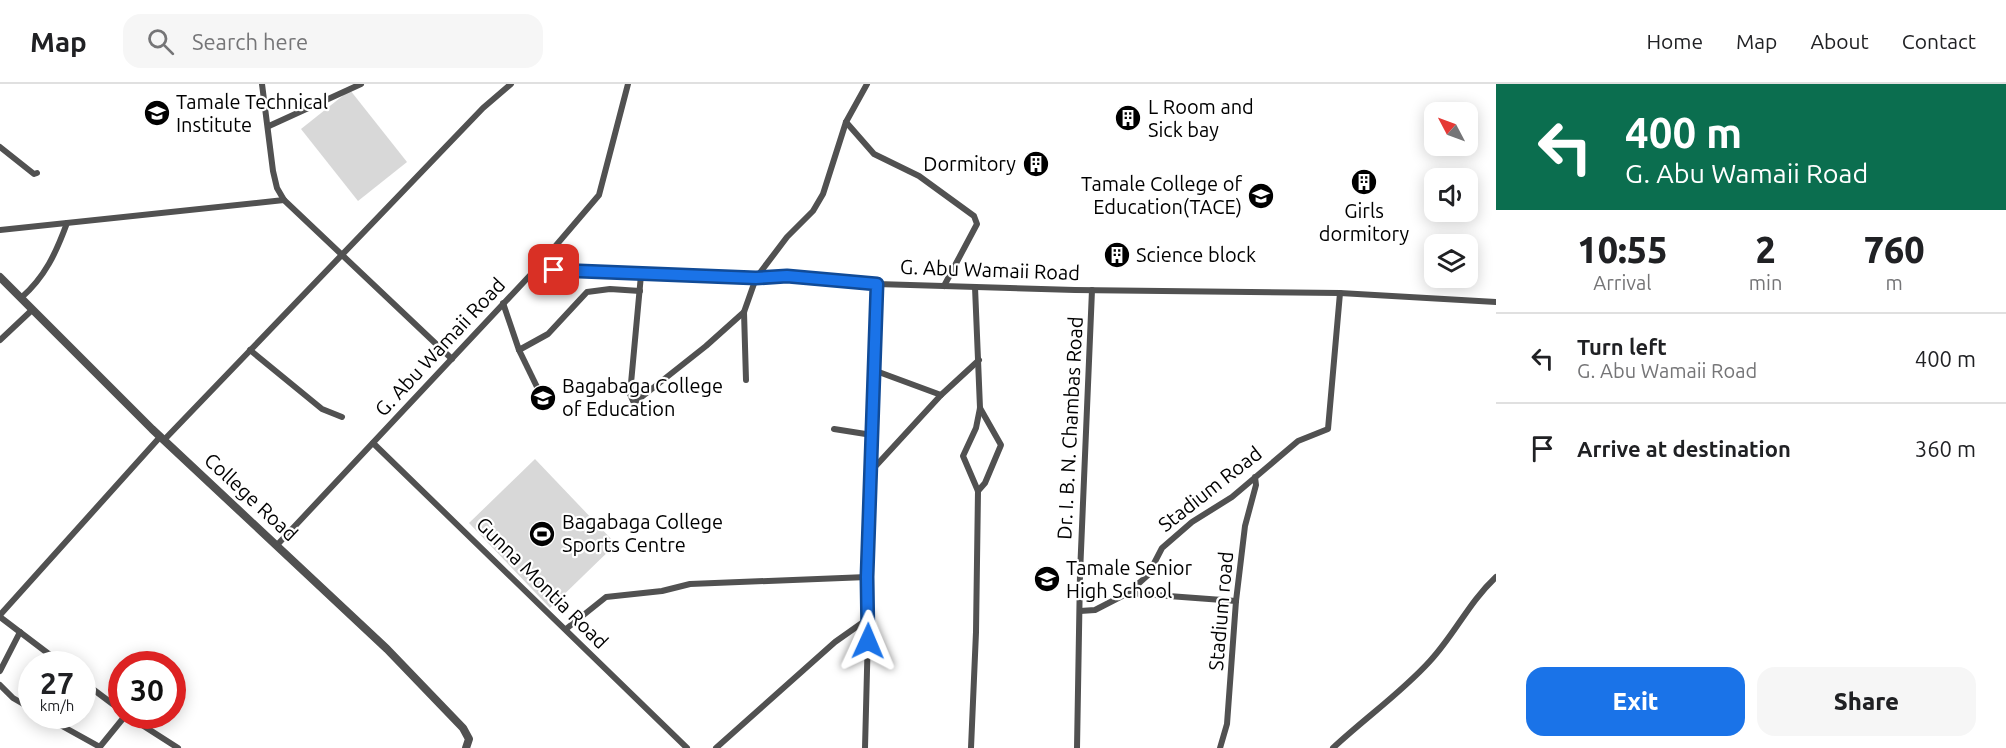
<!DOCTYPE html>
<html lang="en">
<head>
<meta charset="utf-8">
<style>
	:root { --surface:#fff; --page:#f6f6f6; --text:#202124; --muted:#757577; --line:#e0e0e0; --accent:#1a73e8 }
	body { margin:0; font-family:Ubuntu,sans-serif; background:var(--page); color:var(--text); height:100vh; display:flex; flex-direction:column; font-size:22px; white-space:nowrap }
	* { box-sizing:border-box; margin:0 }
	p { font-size:20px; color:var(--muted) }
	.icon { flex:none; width:33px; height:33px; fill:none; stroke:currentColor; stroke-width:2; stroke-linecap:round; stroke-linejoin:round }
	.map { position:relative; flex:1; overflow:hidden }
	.details { display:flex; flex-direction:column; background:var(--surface); width:510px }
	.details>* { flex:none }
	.top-card { background:#0b6e4f; color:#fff; overflow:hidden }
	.needle { width:39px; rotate:311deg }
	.buttons { position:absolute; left:1424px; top:18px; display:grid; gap:12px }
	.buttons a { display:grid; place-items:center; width:54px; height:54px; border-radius:12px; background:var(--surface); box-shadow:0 3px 15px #0003; font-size:30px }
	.speed { position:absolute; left:18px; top:567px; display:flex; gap:12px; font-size:30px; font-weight:700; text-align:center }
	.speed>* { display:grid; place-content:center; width:78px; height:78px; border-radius:50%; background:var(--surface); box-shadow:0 3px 15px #0003; line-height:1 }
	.speed small { font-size:15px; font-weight:400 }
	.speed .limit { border:9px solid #d22; background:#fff; color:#111 }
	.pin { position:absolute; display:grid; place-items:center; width:51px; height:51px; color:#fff; margin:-26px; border-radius:12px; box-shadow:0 3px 9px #0006 }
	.me { position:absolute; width:66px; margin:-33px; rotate:1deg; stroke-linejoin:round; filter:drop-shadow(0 0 4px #0008) }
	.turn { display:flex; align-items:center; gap:21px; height:126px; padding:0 30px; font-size:27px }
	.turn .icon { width:78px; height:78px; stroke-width:2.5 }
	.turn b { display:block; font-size:42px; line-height:51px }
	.eta { display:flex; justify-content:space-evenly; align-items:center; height:102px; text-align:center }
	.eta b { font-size:36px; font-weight:800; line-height:42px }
	.cta { display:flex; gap:12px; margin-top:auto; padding:12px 30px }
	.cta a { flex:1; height:69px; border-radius:18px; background:var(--accent); color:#fff; font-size:24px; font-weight:800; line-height:69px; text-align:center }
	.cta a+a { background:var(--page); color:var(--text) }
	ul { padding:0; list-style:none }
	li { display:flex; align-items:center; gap:18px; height:90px; padding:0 30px; border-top:2px solid var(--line) }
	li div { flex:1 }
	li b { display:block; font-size:22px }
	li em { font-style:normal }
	header { display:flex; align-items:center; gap:36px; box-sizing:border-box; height:84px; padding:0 30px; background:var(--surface); border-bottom:2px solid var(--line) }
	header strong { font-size:28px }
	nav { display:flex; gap:33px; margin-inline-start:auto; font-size:21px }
	.search { width:420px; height:54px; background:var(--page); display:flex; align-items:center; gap:15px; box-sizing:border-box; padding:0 21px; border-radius:18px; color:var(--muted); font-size:22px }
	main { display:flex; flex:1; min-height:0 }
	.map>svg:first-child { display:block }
</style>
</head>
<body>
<header>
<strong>Map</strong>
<div class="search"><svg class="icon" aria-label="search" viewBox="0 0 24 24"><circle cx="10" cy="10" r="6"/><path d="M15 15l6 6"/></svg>Search here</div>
<nav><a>Home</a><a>Map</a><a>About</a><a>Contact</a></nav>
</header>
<main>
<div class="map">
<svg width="1496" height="664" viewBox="0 0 1496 664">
	<rect width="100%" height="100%" fill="#fff"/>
	<!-- pitch -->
	<g fill="#d8d8d8">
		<path d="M 350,6 L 407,78 L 358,117 L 301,45 Z"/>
		<path d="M 535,375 L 616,460 L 550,524 L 469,439 Z"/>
	</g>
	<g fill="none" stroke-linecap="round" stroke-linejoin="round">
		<!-- minor -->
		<g stroke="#515151" stroke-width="6">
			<path d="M 262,0 L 273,87 L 277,104 L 284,116 L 452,275"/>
			<path d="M 846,38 L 874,70 L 919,92 L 974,132 L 977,140 L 944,202"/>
			<path d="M 269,42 L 361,0"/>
			<path d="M 0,63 L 34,90 L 37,89"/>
			<path d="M 0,146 L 284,116"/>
			<path d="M 535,186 L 599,111 L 628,0"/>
			<path d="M 641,191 L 630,310 L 634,319 L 706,262 L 744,228"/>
			<path d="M 21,214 C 45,193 56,169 67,139"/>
			<path d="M 503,219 L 519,266 L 548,250 L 587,208 L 610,205 L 640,207"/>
			<path d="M 0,256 L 32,226"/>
			<path d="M 250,266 L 322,325 L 342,333"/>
			<path d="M 519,266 L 538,305"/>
			<path d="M 876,287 L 941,311"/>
			<path d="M 746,296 L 744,228 L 756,194 L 787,153 L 813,127 L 823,110 L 846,38 L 867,0"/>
			<path d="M 834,345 L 872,351"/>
			<path d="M 164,356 L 483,24 L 511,0"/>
			<path d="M 373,359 L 687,664"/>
			<path d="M 873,385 L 941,311 L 979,276"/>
			<path d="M 978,407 L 985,399 L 1001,361 L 980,324"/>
			<path d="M 278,460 L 535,186 L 756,194 L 787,192 L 877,200 L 1075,206 L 1340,209 L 1496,218"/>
			<path d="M 1128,509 L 1148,491 L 1162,464 L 1192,438 L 1232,413 L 1298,357 L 1328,345 L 1340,209"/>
			<path d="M 1080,527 L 1095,526 L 1128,509 L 1236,517"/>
			<path d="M 0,531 L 160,353"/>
			<path d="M 0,533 L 62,580"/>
			<path d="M 566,545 L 606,513 L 662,507 L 690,500 L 867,493"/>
			<path d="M 0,587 L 20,548"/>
			<path d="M 82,597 L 122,627"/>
			<path d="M 0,601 L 13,614 L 32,625"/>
			<path d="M 44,632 L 100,663"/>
			<path d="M 128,632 L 178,664"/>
			<path d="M 99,664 L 125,632"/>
			<path d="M 716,664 L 835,558 L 869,534"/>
			<path d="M 865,664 L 877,200"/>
			<path d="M 971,664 L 976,548 L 978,407 L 963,372 L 976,344 L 980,324 L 975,203"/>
			<path d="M 1077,664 L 1080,490 L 1092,206"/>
			<path d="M 1220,664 L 1227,640 L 1236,517 L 1245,442 L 1256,401 L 1255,393"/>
			<path d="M 1333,664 C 1365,634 1401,609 1430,577 C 1455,550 1469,518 1496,493"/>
		</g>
		<!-- tertiary -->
		<path stroke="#515151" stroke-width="8" d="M 0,193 L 152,345 L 387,565 L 463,644 L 469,655 L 466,664"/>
	</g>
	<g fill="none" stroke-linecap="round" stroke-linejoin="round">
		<!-- route casing -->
		<g stroke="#114b97" stroke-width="15">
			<path id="route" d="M 554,186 L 756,194 L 787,192 L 877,200 L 867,493 L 868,557"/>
		</g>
		<!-- route -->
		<use href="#route" stroke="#1a73e8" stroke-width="10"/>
	</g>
	<!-- icons -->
	<defs>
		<g id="school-disc" transform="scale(1.35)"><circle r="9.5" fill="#000" stroke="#fff"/><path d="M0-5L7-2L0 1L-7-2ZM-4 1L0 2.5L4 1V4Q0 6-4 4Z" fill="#fff"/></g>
		<g id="building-disc" transform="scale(1.35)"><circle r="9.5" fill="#000" stroke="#fff"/><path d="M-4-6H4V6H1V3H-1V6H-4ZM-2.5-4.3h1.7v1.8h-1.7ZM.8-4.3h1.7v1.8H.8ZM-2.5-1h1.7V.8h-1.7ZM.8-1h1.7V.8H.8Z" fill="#fff"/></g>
		<g id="university-disc" transform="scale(1.35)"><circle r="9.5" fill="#000" stroke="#fff"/><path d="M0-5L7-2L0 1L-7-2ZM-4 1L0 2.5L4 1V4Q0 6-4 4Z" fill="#fff"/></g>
		<g id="stadium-disc" transform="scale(1.35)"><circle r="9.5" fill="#000" stroke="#fff"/><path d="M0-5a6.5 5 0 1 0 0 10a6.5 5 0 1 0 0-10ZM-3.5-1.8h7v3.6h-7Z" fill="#fff"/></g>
	</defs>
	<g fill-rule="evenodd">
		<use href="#school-disc" x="157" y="29"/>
		<use href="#building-disc" x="1128" y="34"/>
		<use href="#building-disc" x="1036" y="80"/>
		<use href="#building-disc" x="1364" y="98"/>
		<use href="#university-disc" x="1261" y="112"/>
		<use href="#building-disc" x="1117" y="171"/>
		<use href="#university-disc" x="543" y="314"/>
		<use href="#stadium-disc" x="542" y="450"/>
		<use href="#school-disc" x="1047" y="495"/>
	</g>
	<g text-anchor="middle" stroke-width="4.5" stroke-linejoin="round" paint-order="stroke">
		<!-- poi labels -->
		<g font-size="20" fill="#000" stroke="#fff" text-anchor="start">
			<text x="176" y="25">Tamale Technical<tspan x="176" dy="23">Institute</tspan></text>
			<text x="1148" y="30">L Room and<tspan x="1148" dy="23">Sick bay</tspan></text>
			<text x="1016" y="87" text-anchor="end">Dormitory</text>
			<text x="1242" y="107" text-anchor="end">Tamale College of<tspan x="1242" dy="23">Education(TACE)</tspan></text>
			<text x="1364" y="134" text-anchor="middle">Girls<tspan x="1364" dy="23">dormitory</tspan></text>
			<text x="1136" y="178">Science block</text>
			<text x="562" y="309">Bagabaga College<tspan x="562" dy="23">of Education</tspan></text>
			<text x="562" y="445">Bagabaga College<tspan x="562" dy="23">Sports Centre</tspan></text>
			<text x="1066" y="491">Tamale Senior<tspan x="1066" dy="23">High School</tspan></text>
		</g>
		<!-- street labels -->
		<g font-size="20" fill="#000" stroke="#fff">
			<text transform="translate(990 186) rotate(2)" y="7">G. Abu Wamaii Road</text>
			<text transform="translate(440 263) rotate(-47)" y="7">G. Abu Wamaii Road</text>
			<text transform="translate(1070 344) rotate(-87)" y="7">Dr. I. B. N. Chambas Road</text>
			<text transform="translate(1210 405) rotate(-38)" y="7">Stadium Road</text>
			<text transform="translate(251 413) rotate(43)" y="7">College Road</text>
			<text transform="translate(542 499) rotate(45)" y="7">Gunna Montia Road</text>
			<text transform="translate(1221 527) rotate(-85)" y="7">Stadium road</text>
		</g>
	</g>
</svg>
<div class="buttons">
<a><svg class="needle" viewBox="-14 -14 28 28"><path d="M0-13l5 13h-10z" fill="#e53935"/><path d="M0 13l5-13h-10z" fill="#757577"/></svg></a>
<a><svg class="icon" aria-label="sound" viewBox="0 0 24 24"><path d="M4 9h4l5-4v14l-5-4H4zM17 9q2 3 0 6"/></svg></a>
<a><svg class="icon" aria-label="layers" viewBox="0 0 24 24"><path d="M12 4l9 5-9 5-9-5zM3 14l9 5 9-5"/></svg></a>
</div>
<div class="speed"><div>27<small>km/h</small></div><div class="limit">30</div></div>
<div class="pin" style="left:554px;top:186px;background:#d93025"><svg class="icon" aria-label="arrive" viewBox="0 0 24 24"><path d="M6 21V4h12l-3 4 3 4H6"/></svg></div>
<svg class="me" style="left:868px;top:557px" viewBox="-20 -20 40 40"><path d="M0-17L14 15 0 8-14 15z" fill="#1a73e8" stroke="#fff" stroke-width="4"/></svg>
</div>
<section class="details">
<div class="top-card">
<div class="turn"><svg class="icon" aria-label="left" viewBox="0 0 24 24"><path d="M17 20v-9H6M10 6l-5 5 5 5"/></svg><div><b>400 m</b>G. Abu Wamaii Road</div></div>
</div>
<div class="eta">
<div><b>10:55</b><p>Arrival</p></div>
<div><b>2</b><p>min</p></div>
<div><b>760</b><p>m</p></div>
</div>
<ul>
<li><svg class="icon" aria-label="left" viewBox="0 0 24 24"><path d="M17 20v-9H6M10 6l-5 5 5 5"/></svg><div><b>Turn left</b><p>G. Abu Wamaii Road</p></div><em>400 m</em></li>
<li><svg class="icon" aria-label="arrive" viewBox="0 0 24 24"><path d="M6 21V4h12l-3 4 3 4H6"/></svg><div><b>Arrive at destination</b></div><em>360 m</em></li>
</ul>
<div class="cta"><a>Exit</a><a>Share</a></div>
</section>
</main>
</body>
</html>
